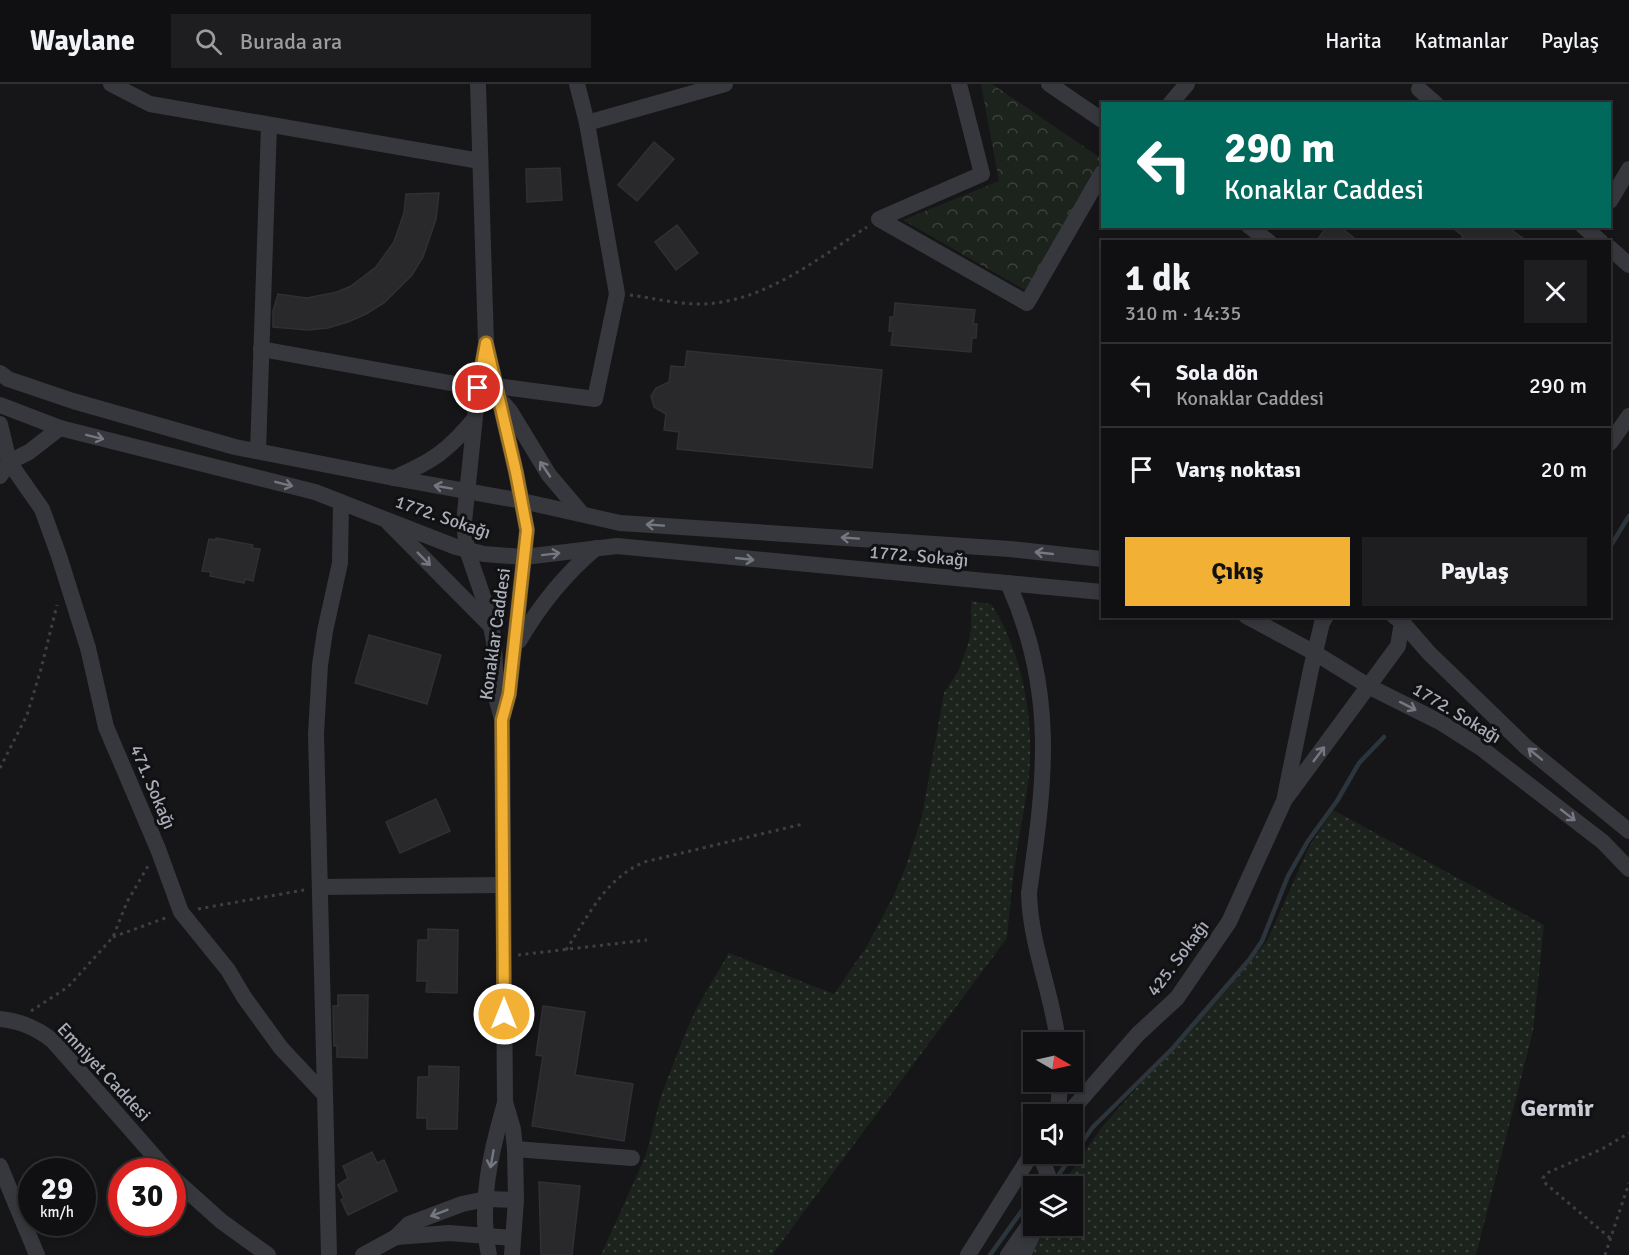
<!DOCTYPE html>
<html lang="tr">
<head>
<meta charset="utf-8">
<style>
	:root { --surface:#101012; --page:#1e1e20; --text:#f1f3f6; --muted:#9c9d9f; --line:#303032; --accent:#f2b134 }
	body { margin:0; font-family:Signika,sans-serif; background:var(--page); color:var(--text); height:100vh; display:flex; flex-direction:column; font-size:22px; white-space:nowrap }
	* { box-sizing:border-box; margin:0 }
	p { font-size:20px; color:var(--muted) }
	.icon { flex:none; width:33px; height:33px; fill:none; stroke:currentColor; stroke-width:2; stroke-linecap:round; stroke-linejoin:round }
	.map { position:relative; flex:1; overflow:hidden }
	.side { position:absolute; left:1101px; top:156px; width:510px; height:378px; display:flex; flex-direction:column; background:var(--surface); border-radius:0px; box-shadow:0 3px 9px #0003,0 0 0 2px var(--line) }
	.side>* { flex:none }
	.top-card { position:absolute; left:1101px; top:18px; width:510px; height:126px; border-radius:0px; box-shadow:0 3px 9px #0003,0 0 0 2px var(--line); background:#00695c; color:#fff; overflow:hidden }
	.needle { width:39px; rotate:99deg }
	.buttons { position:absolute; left:1023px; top:948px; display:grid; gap:12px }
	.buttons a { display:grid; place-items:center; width:60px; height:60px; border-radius:0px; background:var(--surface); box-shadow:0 3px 9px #0003,0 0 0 2px var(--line); font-size:30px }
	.speed { position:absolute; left:18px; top:1074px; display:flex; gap:12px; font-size:30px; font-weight:700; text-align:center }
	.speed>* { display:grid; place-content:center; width:78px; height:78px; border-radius:50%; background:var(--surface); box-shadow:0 3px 9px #0003,0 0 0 2px var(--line); line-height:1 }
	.speed small { font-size:15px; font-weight:400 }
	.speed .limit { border:9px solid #d22; background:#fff; color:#111 }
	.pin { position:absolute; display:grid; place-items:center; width:51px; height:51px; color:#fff; margin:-26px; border:3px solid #fff; border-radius:50%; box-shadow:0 2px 6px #0007 }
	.me { position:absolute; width:66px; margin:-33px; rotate:0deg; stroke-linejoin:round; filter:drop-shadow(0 0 4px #0008) }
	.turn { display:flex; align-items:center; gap:21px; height:126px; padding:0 24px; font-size:27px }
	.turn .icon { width:78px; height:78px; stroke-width:2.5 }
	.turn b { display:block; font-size:42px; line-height:51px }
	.round { display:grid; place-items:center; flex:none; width:63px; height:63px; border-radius:0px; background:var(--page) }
	.overview { display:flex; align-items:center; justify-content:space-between; height:102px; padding:0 24px }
	h1 { font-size:36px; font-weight:800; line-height:45px }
	.button { display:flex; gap:12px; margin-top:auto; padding:12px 24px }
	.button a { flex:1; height:69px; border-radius:0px; background:var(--accent); color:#111; font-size:24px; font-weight:800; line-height:69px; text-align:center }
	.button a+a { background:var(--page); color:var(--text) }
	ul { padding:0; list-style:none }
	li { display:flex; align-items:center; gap:18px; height:84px; padding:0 24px; border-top:2px solid var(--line) }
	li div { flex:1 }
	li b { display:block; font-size:22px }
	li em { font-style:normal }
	header { display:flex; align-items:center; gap:36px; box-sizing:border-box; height:84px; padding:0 30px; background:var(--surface); border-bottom:2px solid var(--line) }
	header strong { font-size:28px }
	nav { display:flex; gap:33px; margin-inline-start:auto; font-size:21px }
	.search { width:420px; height:54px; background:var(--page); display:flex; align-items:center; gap:15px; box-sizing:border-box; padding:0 21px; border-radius:0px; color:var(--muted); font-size:22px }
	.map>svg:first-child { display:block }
</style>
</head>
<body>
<header>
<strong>Waylane</strong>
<div class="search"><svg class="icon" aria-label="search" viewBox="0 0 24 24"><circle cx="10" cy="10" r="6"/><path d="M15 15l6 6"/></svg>Burada ara</div>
<nav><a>Harita</a><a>Katmanlar</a><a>Paylaş</a></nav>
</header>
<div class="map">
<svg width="1629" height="1171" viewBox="0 0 1629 1171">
	<defs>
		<pattern id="grass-dots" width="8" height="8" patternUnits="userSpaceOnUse" patternTransform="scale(1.5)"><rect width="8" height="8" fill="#1c231d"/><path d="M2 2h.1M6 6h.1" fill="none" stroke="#3a403c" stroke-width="1.8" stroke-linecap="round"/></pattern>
		<pattern id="park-crowns" width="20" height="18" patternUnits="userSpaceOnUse" patternTransform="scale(1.5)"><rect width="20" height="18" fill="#1c231d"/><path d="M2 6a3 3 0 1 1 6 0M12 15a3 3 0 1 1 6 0" fill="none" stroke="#3a403c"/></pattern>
	</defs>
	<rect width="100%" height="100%" fill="#161618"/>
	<!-- grass -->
	<g fill="url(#grass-dots)">
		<path d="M 971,517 L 991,520 C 1020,564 1032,624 1030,677 C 1029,703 1023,729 1019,754 C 1013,788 1010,821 1007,854 L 772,1171 L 601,1171 L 646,1071 L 661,1012 L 683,955 L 696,925 L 729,869 L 834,910 L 867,862 L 894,811 L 905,785 L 922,732 L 944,609 L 959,586 L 968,560 L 971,546 Z"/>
		<path d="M 1333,726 L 1544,841 L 1533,947 L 1476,1171 L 1015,1171 L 1035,1142 L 1072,1142 L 1072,1102 L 1061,1102 L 1102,1043 L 1267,857 L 1309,763 Z"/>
	</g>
	<!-- park -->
	<path fill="url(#park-crowns)" d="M 981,0 L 992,0 L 1102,75 L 1032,210 L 903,136 L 999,97 Z"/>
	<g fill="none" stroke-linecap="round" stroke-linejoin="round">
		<!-- stream -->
		<g stroke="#2c353c" stroke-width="4.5">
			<path d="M 1610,463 L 1629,432"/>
			<path d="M 1059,1090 L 1093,1043 L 1172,965 L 1249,876 L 1262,857 L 1288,792 L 1308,757 L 1337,717 L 1359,679 L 1384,653"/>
			<path d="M 990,1171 L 1034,1110"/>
		</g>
	</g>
	<!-- building -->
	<g fill="#29292c" stroke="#303034" stroke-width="1.5">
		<path d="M 654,58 L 674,75 L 637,117 L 618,101 Z"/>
		<path d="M 560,84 L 562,116 L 527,118 L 526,85 Z"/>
		<path d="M 439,109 L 436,135 L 423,173 L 412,191 L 384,219 L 366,230 L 348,238 L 328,244 L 308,246 L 273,243 L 273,227 L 278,210 L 307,214 L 337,208 L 351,202 L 376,183 L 394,158 L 404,129 L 406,110 Z"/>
		<path d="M 677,141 L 698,169 L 676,186 L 655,158 Z"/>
		<path d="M 1327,142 L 1339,142 L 1359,158 L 1316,158 Z"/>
		<path d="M 1450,142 L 1506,142 L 1528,158 L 1459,158 L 1463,152 Z"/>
		<path d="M 895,219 L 975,226 L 973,240 L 977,240 L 976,254 L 972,254 L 971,268 L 891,261 L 893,247 L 889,247 L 890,233 L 894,233 Z"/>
		<path d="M 687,267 L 882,286 L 872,384 L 677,365 L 679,348 L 664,346 L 666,330 L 654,323 L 651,312 L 656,304 L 669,298 L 671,282 L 685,283 Z"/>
		<path d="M 216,454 L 253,461 L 252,464 L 260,465 L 253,497 L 245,495 L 244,499 L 210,492 L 211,488 L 202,487 L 209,455 L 216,456 Z"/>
		<path d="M 369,551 L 441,571 L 427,620 L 355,599 Z"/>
		<path d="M 436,715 L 450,747 L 400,769 L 386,738 Z"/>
		<path d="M 428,845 L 458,846 L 457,909 L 426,908 L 427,897 L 417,897 L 418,856 L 428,856 Z"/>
		<path d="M 338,911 L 368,911 L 367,974 L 337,973 L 337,962 L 334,962 L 333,922 L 338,922 Z"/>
		<path d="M 543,922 L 585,928 L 575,991 L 633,1000 L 624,1057 L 532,1042 L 543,972 L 536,971 Z"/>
		<path d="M 429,982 L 459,983 L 457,1045 L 427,1045 L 427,1034 L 417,1034 L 418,993 L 429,993 Z"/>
		<path d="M 372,1068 L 377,1079 L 384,1076 L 397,1107 L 348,1131 L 341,1116 L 344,1114 L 338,1101 L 348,1094 L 343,1082 Z"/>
		<path d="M 539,1098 L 580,1102 L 572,1171 L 541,1171 Z"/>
	</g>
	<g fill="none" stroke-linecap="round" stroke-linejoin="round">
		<!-- path -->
		<g stroke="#3d3f44" stroke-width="3" stroke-dasharray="3 4.5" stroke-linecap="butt">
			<path d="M 630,211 C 653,214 675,220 699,220 C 762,220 817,175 867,143"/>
			<path d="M 0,684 L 27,631 L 41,585 L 57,521"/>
			<path d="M 198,825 L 304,806"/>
			<path d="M 113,853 L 168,833"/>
			<path d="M 566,866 C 589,831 604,796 644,778 L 803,740"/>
			<path d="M 518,871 L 647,856"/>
			<path d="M 31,927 L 68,903 L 113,853 L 127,818 L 148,782"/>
			<path d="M 1610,1154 L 1546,1100 L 1543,1094 L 1547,1089 L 1602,1065 L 1629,1049"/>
			<path d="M 1605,1171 L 1629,1099"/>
		</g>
		<!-- minor -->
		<g stroke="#37383d" stroke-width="16">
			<path d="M 111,0 L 150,20 L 480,77"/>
			<path d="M 478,0 L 486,259 L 516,388 L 527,446 L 509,610 L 502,635"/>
			<path d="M 959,0 L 982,90 L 879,135 L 1027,219 L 1102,89"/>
			<path d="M 1049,0 L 1102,36"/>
			<path d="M 1419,5 L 1436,20"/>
			<path d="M 1170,20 L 1187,0"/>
			<path d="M 587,39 L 725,0"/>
			<path d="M 1610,117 L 1629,85"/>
			<path d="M 1249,142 L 1269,158"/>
			<path d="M 1583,142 L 1601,158"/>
			<path d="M 1610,164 L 1629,181"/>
			<path d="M 486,259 L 478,304 L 464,438 L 467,466 L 489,530 L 494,558 L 496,613 L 502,635 L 505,1018 L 513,1045 L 515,1065 L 516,1116 L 512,1171"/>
			<path d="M 261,265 L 478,304"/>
			<path d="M 0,289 L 8,295 L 73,317 L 235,363 L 394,394 L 522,417 L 620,439 L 1010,465 L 1102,475"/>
			<path d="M 496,302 L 595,315 L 617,210 L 587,39 L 577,0"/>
			<path d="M 503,319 L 510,327 L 549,391 L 582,430"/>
			<path d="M 0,321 L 60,344 L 315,408 L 456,463 L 484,470 L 524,473 L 617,462 L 1102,508"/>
			<path d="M 0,340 L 9,378 L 42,425 L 59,472 L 88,564 L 106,643 L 158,765 L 181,828 L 228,886 L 244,913 L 281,964 L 325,1011"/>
			<path d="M 1610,359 L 1629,332"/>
			<path d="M 258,367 L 269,41"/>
			<path d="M 0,392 L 9,378 L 29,368 L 60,344"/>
			<path d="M 394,394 C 433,377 448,367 475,334"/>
			<path d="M 388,438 L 492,543"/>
			<path d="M 1008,499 C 1057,608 1045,696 1029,809 C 1030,860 1052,908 1058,958"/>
			<path d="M 1246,532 L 1315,569 L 1370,603 L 1440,638 L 1481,664 L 1603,758 L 1629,785"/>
			<path d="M 1394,532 L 1402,538 L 1429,569 L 1526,663 L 1629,747"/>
			<path d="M 519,557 C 540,521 564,491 596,464"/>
			<path d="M 1286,714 L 1398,562 L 1403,532"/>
			<path d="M 320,803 L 503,801"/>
			<path d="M 0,935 C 21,937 37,944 53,957 L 168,1088"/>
			<path d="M 1058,1030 L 1060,998"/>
			<path d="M 1068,1030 L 1138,950 L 1177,914 L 1229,838 L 1284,717 L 1311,585 L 1322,539 L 1326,532"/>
			<path d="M 515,1065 L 632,1074"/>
			<path d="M 1040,1070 L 1052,1102"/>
			<path d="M 0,1082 L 37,1171"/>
			<path d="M 172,1093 L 221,1137 L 268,1171"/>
			<path d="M 396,1153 L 449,1149 L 513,1154"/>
			<path d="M 329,1171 L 316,650 L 320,581 L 325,547 L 340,479 L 341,418"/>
			<path d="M 363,1171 L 396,1153 L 409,1140 L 462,1120 L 486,1115 L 516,1116"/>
			<path d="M 489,1171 C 478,1121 491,1067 505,1019"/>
			<path d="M 968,1171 L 1034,1066"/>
			<path d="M 1008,1171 L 1034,1134"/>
			<path d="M 1023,1171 L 1035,1145"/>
		</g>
	</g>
	<!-- one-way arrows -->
	<defs><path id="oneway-shaft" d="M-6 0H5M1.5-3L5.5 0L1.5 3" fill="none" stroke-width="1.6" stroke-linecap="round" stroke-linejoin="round" transform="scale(1.5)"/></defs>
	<g stroke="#757881">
		<use href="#oneway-shaft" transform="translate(95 353) rotate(14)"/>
		<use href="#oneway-shaft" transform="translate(545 385) rotate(-124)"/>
		<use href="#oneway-shaft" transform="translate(284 400) rotate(14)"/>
		<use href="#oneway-shaft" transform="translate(443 403) rotate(-170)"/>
		<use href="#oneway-shaft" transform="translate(655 441) rotate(-176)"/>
		<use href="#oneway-shaft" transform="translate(850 454) rotate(-176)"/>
		<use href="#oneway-shaft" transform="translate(1044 469) rotate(-174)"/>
		<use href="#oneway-shaft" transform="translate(551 470) rotate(-7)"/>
		<use href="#oneway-shaft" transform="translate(424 475) rotate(45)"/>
		<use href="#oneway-shaft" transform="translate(745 475) rotate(6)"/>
		<use href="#oneway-shaft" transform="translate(1408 622) rotate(27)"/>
		<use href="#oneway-shaft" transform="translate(1319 670) rotate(-53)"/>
		<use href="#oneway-shaft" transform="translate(1535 670) rotate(-141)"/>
		<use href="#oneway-shaft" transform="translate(1568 731) rotate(38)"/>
		<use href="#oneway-shaft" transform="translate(492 1075) rotate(100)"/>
		<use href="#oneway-shaft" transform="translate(439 1129) rotate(159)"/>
	</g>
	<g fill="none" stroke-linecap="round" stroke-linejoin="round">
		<!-- route casing -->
		<g stroke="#9d7322" stroke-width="15">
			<path id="route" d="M 478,304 L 486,259 L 516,388 L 527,446 L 509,610 L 502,636 L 504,930"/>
		</g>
		<!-- route -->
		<use href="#route" stroke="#f2b134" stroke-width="10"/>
	</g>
	<g text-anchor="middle" stroke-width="6" stroke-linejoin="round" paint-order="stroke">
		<!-- street labels -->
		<g font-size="18" fill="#a8adb8" stroke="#111113">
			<text transform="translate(443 433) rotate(19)" y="6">1772. Sokağı</text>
			<text transform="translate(919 472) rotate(5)" y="6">1772. Sokağı</text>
			<text transform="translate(495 550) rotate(-82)" y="6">Konaklar Caddesi</text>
			<text transform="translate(1457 629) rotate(31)" y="6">1772. Sokağı</text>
			<text transform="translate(153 703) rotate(67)" y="6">471. Sokağı</text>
			<text transform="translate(1178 874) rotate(-53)" y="6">425. Sokağı</text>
			<text transform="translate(104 988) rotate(47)" y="6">Emniyet Caddesi</text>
		</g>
		<!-- district labels -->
		<g font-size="24" font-weight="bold" fill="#c9ccd4" stroke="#111113">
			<text x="1557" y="1032">Germir</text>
		</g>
	</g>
</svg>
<div class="buttons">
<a><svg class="needle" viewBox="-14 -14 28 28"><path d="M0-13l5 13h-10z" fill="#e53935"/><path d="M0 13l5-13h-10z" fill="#9c9d9f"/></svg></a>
<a><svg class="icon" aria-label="sound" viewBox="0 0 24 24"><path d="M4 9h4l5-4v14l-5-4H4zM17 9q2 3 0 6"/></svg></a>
<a><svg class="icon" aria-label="layers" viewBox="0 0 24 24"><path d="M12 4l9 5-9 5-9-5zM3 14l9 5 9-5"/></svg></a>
</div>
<div class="speed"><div>29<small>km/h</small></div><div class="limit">30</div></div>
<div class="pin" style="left:478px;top:304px;background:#d93025"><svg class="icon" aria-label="arrive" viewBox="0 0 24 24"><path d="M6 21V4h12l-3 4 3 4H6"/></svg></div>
<svg class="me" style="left:504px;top:930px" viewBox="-20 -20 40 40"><circle r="17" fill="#f2b134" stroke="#fff" stroke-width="3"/><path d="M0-11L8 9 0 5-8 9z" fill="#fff"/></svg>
<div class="top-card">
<div class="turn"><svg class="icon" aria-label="left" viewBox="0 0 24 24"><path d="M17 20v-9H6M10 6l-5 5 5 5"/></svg><div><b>290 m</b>Konaklar Caddesi</div></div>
</div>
<section class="side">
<div class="overview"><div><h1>1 dk</h1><p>310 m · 14:35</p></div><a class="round"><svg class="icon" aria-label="close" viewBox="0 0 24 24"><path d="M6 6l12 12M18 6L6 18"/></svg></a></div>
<ul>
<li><svg class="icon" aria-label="left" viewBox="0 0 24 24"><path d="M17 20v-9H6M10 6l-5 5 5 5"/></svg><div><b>Sola dön</b><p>Konaklar Caddesi</p></div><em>290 m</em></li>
<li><svg class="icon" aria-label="arrive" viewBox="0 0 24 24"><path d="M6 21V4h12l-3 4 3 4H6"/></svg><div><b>Varış noktası</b></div><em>20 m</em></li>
</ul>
<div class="button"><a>Çıkış</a><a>Paylaş</a></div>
</section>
</div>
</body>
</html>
